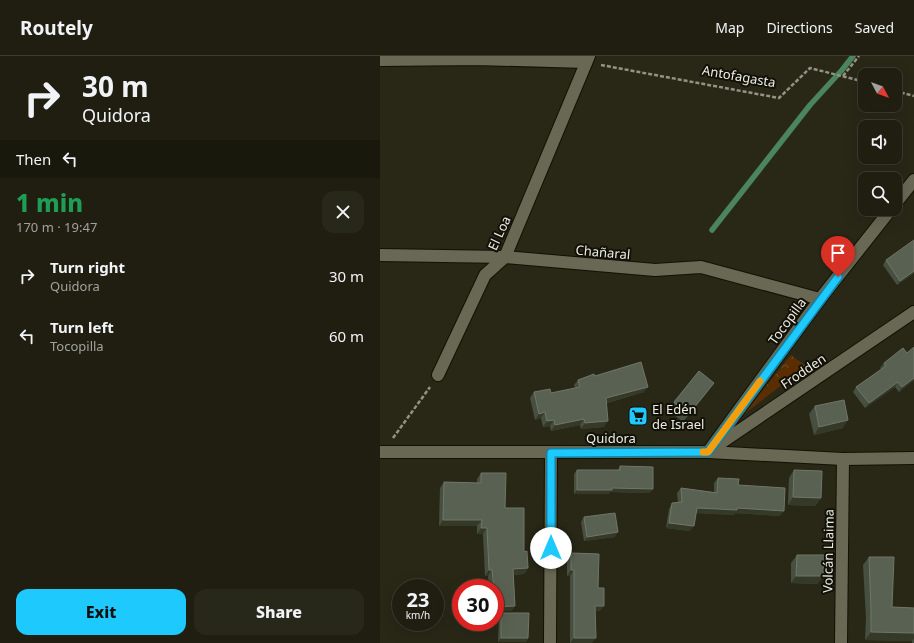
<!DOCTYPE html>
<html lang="en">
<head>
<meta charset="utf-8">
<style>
	:root { --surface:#1f1e11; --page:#27271a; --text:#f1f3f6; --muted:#a1a29f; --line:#3c3c31; --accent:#1ec9fd }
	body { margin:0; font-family:"Noto Sans",sans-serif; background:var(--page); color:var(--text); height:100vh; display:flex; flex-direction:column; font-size:15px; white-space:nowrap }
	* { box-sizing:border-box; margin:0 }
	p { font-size:13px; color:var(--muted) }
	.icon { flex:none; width:22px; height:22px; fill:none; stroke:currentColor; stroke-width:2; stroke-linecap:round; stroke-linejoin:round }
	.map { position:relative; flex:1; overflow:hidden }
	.sheet { display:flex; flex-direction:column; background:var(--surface); width:380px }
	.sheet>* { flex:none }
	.guide { background:#1f1e11; color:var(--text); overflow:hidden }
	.needle { width:26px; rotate:131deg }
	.tools { position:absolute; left:478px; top:12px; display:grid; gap:8px }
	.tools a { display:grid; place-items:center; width:44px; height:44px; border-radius:8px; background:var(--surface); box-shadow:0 4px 16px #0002,0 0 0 1px var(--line); font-size:20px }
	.speed { position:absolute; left:12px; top:523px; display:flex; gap:8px; font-size:20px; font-weight:700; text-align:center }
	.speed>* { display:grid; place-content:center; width:52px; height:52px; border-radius:50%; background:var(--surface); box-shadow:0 4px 16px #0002,0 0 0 1px var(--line); line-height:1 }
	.speed small { font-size:10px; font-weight:400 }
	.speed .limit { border:6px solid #d22; background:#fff; color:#111 }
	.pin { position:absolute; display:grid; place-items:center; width:34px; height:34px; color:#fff; margin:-41px -17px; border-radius:50% 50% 50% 0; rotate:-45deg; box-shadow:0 0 4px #0007 }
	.pin .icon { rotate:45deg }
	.me { position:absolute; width:44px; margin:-22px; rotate:0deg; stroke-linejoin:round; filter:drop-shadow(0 0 3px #0008) }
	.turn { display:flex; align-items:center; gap:14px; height:84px; padding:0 16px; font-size:18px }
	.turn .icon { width:52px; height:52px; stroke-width:2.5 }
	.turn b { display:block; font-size:28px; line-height:34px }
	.then { display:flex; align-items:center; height:38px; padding:0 16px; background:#0003; gap:8px; font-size:15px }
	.round { display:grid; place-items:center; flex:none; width:42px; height:42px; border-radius:12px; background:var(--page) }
	.summary { display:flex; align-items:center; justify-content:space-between; height:68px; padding:0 16px }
	h1 { font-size:24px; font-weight:800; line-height:30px; color:#1e9e55 }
	.primary-button { display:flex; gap:8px; margin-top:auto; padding:8px 16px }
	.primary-button a { flex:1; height:46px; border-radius:12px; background:var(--accent); color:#111; font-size:16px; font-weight:800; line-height:46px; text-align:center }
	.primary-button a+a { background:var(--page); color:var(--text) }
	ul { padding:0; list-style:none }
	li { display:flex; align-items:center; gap:12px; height:60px; padding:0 16px }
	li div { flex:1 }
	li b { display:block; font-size:15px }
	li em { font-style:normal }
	header { display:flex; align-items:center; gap:24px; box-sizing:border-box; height:56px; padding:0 20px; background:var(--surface); border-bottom:1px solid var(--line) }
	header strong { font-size:19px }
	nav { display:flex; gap:22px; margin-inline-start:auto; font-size:14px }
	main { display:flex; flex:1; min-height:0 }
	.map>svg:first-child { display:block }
</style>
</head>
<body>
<header>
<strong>Routely</strong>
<nav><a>Map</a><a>Directions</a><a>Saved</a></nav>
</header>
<main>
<section class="sheet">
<div class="guide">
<div class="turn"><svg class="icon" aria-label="right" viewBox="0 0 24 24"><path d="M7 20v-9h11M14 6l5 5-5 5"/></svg><div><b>30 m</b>Quidora</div></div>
<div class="then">Then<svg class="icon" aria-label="left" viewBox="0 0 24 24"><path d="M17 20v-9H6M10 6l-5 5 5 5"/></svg></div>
</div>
<div class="summary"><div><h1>1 min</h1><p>170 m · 19:47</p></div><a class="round"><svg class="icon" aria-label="close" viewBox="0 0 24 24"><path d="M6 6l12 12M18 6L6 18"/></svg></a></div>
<ul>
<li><svg class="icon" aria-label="right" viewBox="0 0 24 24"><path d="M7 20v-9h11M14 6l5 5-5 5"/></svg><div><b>Turn right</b><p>Quidora</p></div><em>30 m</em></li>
<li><svg class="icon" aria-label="left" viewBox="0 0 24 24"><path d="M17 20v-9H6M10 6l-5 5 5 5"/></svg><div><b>Turn left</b><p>Tocopilla</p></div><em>60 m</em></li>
</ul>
<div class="primary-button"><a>Exit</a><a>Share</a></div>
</section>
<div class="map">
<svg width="534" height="587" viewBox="0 0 534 587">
	<defs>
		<pattern id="park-crowns" width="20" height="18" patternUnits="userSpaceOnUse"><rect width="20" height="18" fill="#5a2e00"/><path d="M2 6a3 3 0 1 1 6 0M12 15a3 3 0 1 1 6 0" fill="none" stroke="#724d25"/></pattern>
	</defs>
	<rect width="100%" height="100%" fill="#292817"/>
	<!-- park -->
	<path fill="url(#park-crowns)" d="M 411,299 L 426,310 L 363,359 Z"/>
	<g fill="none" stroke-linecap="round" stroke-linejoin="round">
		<!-- stream -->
		<path stroke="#4a855f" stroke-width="5.5" d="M 332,174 L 430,49 L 462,14 L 473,0"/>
		<!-- minor casing -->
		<g stroke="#121103" stroke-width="14">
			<g id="minor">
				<path d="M 0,4 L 96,3 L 206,6"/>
				<path d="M 515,148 L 534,124"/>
				<path d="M 0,199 L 125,201 L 275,214 L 321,211 L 440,243"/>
				<path d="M 58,319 L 105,219 L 125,201 L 209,0"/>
				<path d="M 335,391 L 534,256"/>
				<path d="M 0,396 L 328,396 L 463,403 L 534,402"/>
				<path d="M 328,396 L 440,243 L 511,153"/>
				<path d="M 170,587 L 171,397"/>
				<path d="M 461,587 L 463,403"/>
			</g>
		</g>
		<!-- path -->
		<g stroke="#939285" stroke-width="2.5" stroke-dasharray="4 2" stroke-linecap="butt">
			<path d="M 221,9 L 399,42 L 430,12 L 485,26"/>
			<path d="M 463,20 L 479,0"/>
			<path d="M 515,35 L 534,40"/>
			<path d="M 13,382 L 50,331"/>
		</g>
		<!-- minor -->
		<use href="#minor" stroke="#686855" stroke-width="12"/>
	</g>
	<!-- wall -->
	<g fill="#475040">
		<path d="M 506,204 L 534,217 L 517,229 L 503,209 Z"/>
		<path d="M 504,307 L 534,324 L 519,336 L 515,331 L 485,352 L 473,336 L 476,331 L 502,314 L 500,312 Z"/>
		<path d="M 215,320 L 264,336 L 227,347 L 224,371 L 201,373 L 200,369 L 171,375 L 170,370 L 163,371 L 161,362 L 155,364 L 150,342 L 154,336 L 171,337 L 195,332 L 194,329 L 198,324 Z"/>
		<path d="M 328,335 L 303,366 L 288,354 L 294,346 Z"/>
		<path d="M 435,350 L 463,372 L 434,379 L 429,358 Z"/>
		<path d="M 240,410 L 270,437 L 230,436 L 229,438 L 194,438 L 194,418 L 197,414 L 238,414 Z"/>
		<path d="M 414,414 L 441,442 L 435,450 L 408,449 L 409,422 Z"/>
		<path d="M 101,417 L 125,452 L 144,496 L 148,512 L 144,518 L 133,519 L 135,550 L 131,555 L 115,532 L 109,532 L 108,520 L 105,520 L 103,478 L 97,478 L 97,470 L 59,470 L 60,432 L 64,426 L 97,427 L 97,423 Z"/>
		<path d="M 338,422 L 358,429 L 400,460 L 355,457 L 354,459 L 316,457 L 310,475 L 286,472 L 289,453 L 292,447 L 298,447 L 297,437 L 301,432 L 334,436 L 334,427 Z"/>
		<path d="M 204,461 L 235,481 L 204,485 L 201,466 Z"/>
		<path d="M 191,497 L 218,532 L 220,555 L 215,555 L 212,587 L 190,587 L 190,520 L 187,520 L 187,502 Z"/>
		<path d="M 417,499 L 438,528 L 411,527 L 411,507 Z"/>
		<path d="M 489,501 L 512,551 L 534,552 L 534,587 L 532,587 L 532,585 L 485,584 L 486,562 L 483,509 Z"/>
		<path d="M 121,557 L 148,582 L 146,586 L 118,586 L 119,561 Z"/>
	</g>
	<!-- shaded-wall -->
	<g fill="#343928">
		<path d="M 534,215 L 534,217 L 517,229 L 520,225 Z"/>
		<path d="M 534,322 L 534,324 L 519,336 L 522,331 Z"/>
		<path d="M 518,326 L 515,331 L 485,352 L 489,347 Z"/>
		<path d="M 334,327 L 328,335 L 303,366 L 309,358 Z"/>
		<path d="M 268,331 L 264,336 L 222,348 L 226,342 Z"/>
		<path d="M 165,356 L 161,362 L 155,364 L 159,358 Z"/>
		<path d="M 204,363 L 200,369 L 171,375 L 175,369 Z"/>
		<path d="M 174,364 L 170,370 L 163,371 L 167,365 Z"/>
		<path d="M 468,364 L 463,372 L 434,379 L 439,371 Z"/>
		<path d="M 228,365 L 224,371 L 201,373 L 205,367 Z"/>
		<path d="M 232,432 L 273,433 L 270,437 L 230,436 L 229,438 L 194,438 L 197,434 Z"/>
		<path d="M 413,441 L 441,442 L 435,450 L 408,449 Z"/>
		<path d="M 317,452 L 357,452 L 404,455 L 400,460 L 355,457 L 354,459 L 313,457 Z"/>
		<path d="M 63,464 L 102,464 L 97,470 L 59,470 Z"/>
		<path d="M 289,467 L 314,470 L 310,475 L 286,472 Z"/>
		<path d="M 101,472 L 107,472 L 103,478 L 97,478 Z"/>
		<path d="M 238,476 L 235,481 L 204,485 L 207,481 Z"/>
		<path d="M 148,512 L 144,518 L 129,519 L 133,513 Z"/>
		<path d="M 109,514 L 112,514 L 108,520 L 105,520 Z"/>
		<path d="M 191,514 L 194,514 L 190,520 L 187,520 Z"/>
		<path d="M 416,520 L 443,520 L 438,528 L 411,527 Z"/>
		<path d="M 135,550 L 131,555 L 115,556 L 115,551 Z"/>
		<path d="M 215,550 L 224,550 L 220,555 L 211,555 Z"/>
		<path d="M 491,576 L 534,577 L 534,582 L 532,585 L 485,584 Z"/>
		<path d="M 121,582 L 148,582 L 146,586 L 118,586 Z"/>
		<path d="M 194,582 L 216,582 L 212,587 L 190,587 Z"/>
	</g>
	<!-- building -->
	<g fill="#596152" stroke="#707768">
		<path d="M 534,184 L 534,215 L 520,225 L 506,204 Z"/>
		<path d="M 534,291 L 534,322 L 522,331 L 518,326 L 489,347 L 476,331 L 506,310 L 504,307 L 523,292 L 527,297 Z"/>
		<path d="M 261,306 L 268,331 L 226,342 L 228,365 L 205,367 L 204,363 L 175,369 L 174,364 L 167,365 L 165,356 L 159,358 L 154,336 L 170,333 L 171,337 L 200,331 L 198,324 L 214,318 L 215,320 Z"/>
		<path d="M 319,315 L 334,327 L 309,358 L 294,346 Z"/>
		<path d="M 464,344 L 468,364 L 439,371 L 435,350 Z"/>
		<path d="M 240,410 L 273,411 L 273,433 L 232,432 L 232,434 L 197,434 L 197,414 L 240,414 Z"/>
		<path d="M 414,414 L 442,415 L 441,442 L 413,441 Z"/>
		<path d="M 101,417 L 126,417 L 125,452 L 144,452 L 144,496 L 147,495 L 148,512 L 133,513 L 135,550 L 115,551 L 115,532 L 114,532 L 112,514 L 109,514 L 107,472 L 101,472 L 102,464 L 63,464 L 64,426 L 101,427 Z"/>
		<path d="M 338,422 L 359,423 L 358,429 L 405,432 L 404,455 L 357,452 L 357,454 L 317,452 L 314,470 L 289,467 L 292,447 L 302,446 L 301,432 L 337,437 Z"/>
		<path d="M 235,457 L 238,476 L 207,481 L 204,461 Z"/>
		<path d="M 191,497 L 219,498 L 218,532 L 224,532 L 224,550 L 215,550 L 216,582 L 194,582 L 194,514 L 191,514 Z"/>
		<path d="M 417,499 L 444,499 L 443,520 L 416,520 Z"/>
		<path d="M 489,501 L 514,501 L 512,551 L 534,552 L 534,577 L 491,576 L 491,554 Z"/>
		<path d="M 121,557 L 149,557 L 148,582 L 121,582 Z"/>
	</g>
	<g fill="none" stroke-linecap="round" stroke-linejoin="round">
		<!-- route casing -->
		<g stroke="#1483a4" stroke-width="10">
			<path id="route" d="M 171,492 L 171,397 L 328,396 L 458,221"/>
		</g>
		<!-- route -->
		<use href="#route" stroke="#1ec9fd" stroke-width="7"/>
		<!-- slow -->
		<path stroke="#f59e0b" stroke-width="7" d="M 323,396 L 328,396 L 380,325"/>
	</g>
	<!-- icons -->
	<defs>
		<g id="supermarket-square" transform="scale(1)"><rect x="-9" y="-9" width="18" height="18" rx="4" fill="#1ec9fd" stroke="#111109"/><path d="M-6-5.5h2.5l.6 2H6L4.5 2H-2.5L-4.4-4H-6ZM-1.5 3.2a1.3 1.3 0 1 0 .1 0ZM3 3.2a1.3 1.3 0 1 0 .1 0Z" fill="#111"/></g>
	</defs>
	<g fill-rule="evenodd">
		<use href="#supermarket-square" x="258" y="360"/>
	</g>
	<g text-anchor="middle" stroke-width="4" stroke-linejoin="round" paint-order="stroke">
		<!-- street labels -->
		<g font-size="13" fill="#edede2" stroke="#111109">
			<text transform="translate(359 20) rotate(10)" y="5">Antofagasta</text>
			<text transform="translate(119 177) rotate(-65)" y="5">El Loa</text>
			<text transform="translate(223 196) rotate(5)" y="5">Chañaral</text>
			<text transform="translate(407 265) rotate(-54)" y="5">Tocopilla</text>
			<text transform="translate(423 315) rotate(-34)" y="5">Frodden</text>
			<text x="231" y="387">Quidora</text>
			<text transform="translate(448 495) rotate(-89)" y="5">Volcán Llaima</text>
		</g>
		<!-- poi labels -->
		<g font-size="13" fill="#edede2" stroke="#111109" text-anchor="start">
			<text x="272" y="358">El Edén<tspan x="272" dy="15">de Israel</tspan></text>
		</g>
	</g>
</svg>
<div class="tools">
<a><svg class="needle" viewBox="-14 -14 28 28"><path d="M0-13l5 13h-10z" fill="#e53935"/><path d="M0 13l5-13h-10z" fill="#a1a29f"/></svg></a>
<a><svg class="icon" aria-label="sound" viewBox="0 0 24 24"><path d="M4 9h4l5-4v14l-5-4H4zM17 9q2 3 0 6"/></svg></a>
<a><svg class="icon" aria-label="search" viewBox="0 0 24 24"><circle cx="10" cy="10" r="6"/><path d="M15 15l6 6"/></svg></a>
</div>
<div class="speed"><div>23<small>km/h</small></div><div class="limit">30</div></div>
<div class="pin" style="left:458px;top:221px;background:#d93025"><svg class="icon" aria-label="arrive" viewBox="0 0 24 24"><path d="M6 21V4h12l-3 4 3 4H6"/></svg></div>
<svg class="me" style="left:171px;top:492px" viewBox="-20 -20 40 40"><circle r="19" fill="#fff"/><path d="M0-13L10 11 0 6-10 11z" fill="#1ec9fd"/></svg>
</div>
</main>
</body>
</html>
